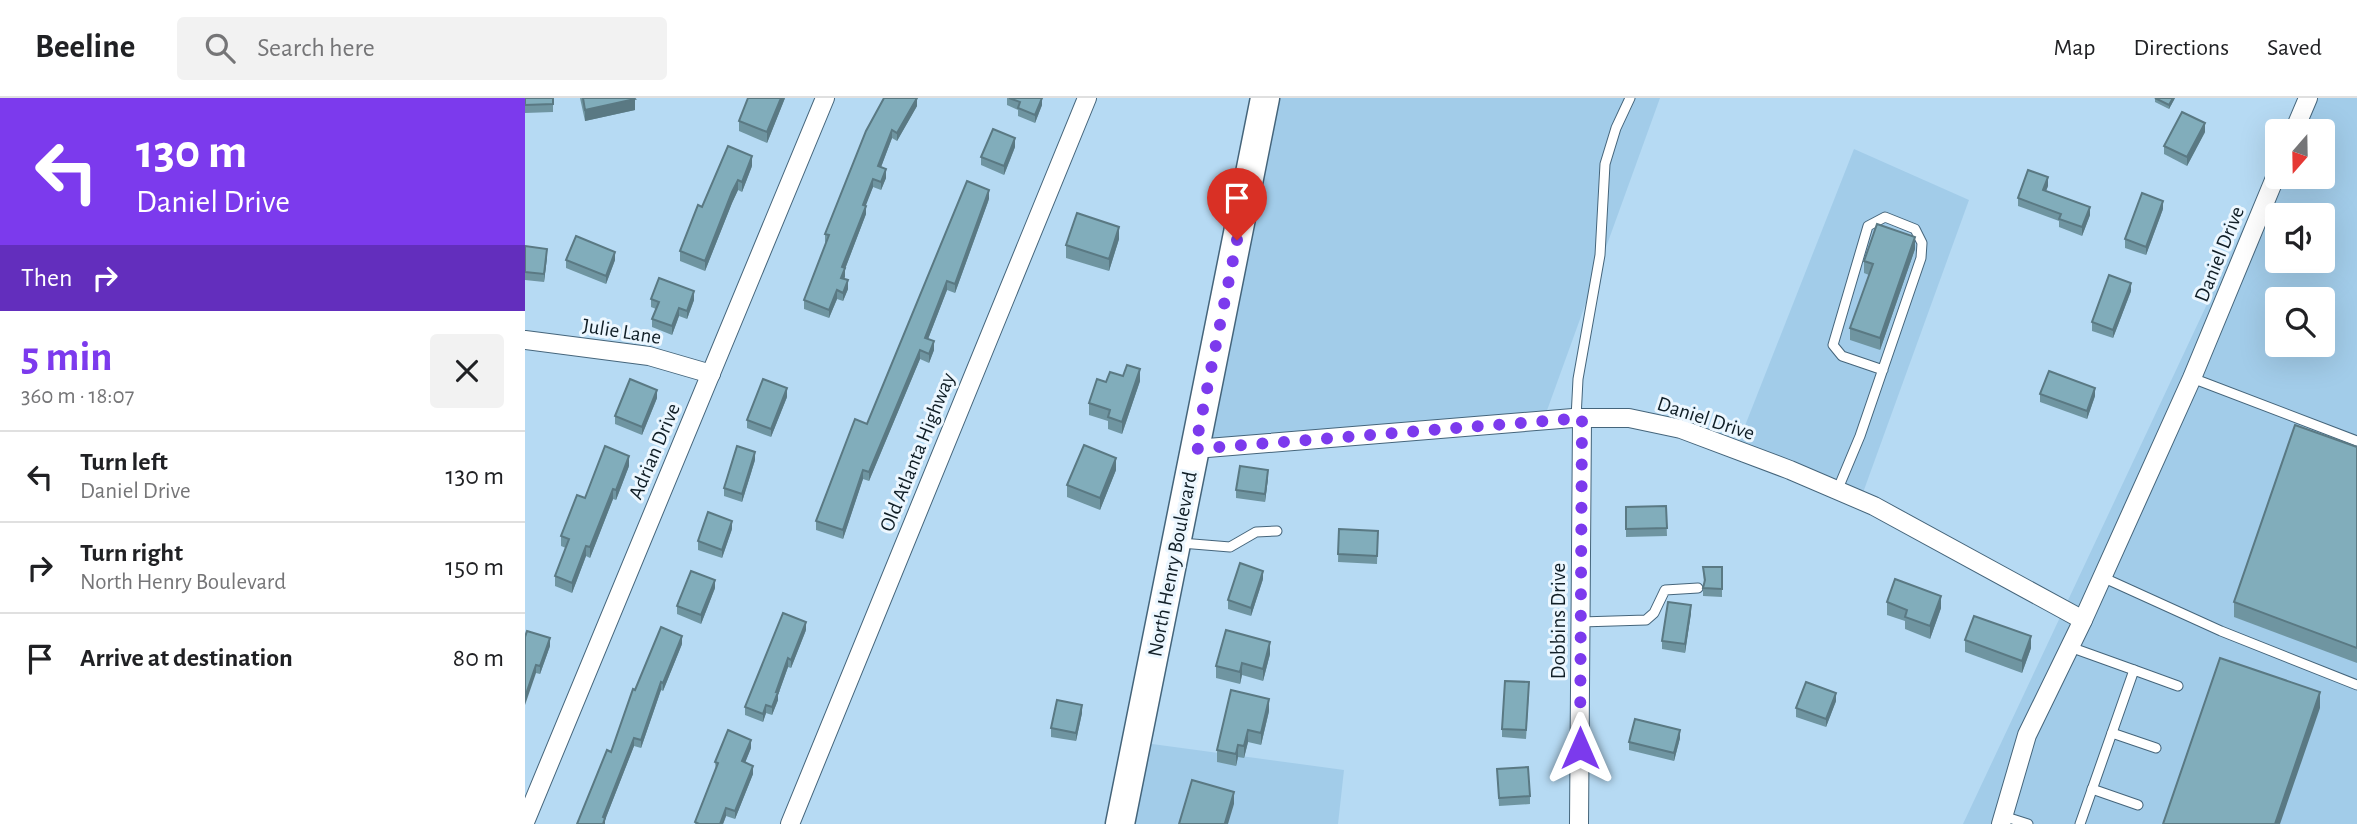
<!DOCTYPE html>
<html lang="en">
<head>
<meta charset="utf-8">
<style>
	:root { --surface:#fff; --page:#f2f2f2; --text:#202124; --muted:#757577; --line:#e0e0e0; --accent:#7c3aed }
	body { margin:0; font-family:"Alegreya Sans",sans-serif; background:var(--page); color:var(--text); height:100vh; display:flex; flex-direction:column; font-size:26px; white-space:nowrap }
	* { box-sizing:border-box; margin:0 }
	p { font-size:23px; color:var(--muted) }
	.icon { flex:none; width:38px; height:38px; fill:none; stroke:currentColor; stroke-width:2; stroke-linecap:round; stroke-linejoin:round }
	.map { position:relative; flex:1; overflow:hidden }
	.panel { display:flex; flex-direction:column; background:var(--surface); width:525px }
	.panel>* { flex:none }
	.banner { background:#7c3aed; color:#fff; overflow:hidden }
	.needle { width:46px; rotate:200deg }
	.tools { position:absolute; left:1740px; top:21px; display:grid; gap:14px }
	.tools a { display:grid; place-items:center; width:70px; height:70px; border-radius:7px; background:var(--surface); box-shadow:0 7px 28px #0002; font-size:35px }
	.pin { position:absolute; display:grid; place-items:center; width:60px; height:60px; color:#fff; margin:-72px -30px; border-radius:50% 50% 50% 0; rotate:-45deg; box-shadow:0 0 7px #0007 }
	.pin .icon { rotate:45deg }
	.me { position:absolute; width:77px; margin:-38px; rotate:0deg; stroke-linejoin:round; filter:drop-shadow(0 0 5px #0008) }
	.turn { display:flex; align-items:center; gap:24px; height:147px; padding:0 21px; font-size:32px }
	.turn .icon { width:91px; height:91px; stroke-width:2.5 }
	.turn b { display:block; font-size:49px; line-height:60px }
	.then { display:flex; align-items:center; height:66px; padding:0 21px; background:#0003; gap:14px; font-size:26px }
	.round { display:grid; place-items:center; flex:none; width:74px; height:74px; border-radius:7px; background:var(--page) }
	.headline { display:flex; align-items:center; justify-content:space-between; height:119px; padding:0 21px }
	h1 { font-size:42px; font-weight:700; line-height:52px; color:var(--accent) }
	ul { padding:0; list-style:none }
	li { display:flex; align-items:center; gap:21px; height:91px; padding:0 21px; border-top:2px solid var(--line) }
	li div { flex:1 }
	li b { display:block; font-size:26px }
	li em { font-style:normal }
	header { display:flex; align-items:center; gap:42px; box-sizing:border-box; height:98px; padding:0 35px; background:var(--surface); border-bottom:2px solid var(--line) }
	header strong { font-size:33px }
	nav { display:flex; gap:38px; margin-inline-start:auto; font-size:24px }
	.search { width:490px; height:63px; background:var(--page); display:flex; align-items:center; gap:18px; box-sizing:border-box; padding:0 24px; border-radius:7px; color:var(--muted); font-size:26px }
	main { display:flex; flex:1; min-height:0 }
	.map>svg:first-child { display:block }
</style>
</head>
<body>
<header>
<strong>Beeline</strong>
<div class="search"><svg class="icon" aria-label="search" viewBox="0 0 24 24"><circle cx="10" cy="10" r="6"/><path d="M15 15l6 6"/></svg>Search here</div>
<nav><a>Map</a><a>Directions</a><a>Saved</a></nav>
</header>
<main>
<section class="panel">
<div class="banner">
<div class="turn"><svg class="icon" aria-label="left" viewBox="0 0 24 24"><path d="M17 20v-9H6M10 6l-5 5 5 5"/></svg><div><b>130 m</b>Daniel Drive</div></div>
<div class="then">Then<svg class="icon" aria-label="right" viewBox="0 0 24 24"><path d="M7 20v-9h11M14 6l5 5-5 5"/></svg></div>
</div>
<div class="headline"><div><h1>5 min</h1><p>360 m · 18:07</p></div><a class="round"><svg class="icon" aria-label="close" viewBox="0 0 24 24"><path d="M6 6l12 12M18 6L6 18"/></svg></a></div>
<ul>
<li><svg class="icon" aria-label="left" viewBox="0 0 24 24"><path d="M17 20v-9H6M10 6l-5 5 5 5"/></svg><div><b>Turn left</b><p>Daniel Drive</p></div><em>130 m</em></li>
<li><svg class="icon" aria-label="right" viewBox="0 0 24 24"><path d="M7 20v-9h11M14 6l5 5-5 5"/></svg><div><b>Turn right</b><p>North Henry Boulevard</p></div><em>150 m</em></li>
<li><svg class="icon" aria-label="arrive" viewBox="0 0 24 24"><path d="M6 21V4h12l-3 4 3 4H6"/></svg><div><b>Arrive at destination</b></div><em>80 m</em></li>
</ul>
</section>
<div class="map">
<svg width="1832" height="726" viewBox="0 0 1832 726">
	<rect width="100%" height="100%" fill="#b6daf3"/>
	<!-- built -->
	<g fill="#a2cce9" fill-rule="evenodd">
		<path d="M 737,0 L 1135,0 L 1020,318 L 658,347 Z"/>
		<path d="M 1779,0 L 1832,0 L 1832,726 L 1438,726 L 1752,57 L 1752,79 L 1797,79 L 1797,33 L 1763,33 ZM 1752,117 L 1797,117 L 1797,163 L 1752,163 ZM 1752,201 L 1797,201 L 1797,247 L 1752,247 Z"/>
		<path d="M 1329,51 L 1444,102 L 1335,403 L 1212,348 Z"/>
		<path d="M 605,643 L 819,672 L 813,726 L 589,726 Z"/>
	</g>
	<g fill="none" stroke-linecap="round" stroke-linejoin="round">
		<!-- lane casing -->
		<g stroke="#45657b" stroke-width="11">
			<g id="lane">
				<path d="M 1667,280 L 1832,343"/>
				<path d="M 1051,320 L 1053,281 L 1075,157 L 1080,66 L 1091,30 L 1105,0"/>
				<path d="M 1312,393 L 1335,338 L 1396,160 L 1397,145 L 1390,131 L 1360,119 L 1343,128 L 1308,247 L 1317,258 L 1358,272"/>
				<path d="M 656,445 L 705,449 L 731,434 L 752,433"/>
				<path d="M 1577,479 L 1696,533 L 1832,587"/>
				<path d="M 1056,524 L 1121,522 L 1129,515 L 1140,492 L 1173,490"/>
				<path d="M 1545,549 L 1609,572"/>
				<path d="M 1587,635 L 1631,650"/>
				<path d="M 1567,691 L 1613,707"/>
				<path d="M 1478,718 L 1503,726"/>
				<path d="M 1555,726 L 1609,572 L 1653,588"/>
			</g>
		</g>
		<!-- street casing -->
		<g stroke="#45657b" stroke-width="20">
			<g id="street">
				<path d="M 1769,33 L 1783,0"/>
				<path d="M 0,242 L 124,258 L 186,276"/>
				<path d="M 670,351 L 1048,320 L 1104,320 L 1156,331 L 1265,372 L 1349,408 L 1558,522"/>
				<path d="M 0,724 L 300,0"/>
				<path d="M 265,726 L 562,0"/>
				<path d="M 1054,726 L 1057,320"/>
				<path d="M 1476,726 L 1502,637 L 1558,522 L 1667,280 L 1752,75"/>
			</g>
		</g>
		<!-- primary casing -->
		<g stroke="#45657b" stroke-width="31">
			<path id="primary" d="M 595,726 L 740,0"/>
		</g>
		<!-- lane -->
		<use href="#lane" stroke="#fff" stroke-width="9"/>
		<!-- street -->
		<use href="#street" stroke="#fff" stroke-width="18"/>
		<!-- primary -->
		<use href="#primary" stroke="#fff" stroke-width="28"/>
	</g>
	<!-- wall -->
	<g fill="#6f95a1">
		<path d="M 0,0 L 28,0 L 28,14 L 0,15 Z"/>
		<path d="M 55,0 L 109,0 L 110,12 L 60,23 Z"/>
		<path d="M 260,0 L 242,45 L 214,33 L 214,23 Z"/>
		<path d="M 359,0 L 392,8 L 372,43 L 367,40 L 356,69 L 361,80 L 356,92 L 348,89 L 340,108 L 341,116 L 320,171 L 319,181 L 323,191 L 318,203 L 312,201 L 304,220 L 279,211 L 279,202 L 301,145 L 300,144 L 300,136 Z"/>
		<path d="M 482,0 L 517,0 L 517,7 L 510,25 L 493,18 L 493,12 L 482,7 Z"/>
		<path d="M 1630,0 L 1650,0 L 1644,11 L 1630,4 Z"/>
		<path d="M 1680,34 L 1662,68 L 1639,56 L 1639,48 Z"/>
		<path d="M 490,49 L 479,77 L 456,67 L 456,59 Z"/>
		<path d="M 227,68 L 217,94 L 213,92 L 207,105 L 180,173 L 155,163 L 155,153 L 177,109 Z"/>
		<path d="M 1523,88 L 1521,93 L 1565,117 L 1557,138 L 1534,129 L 1534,123 L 1493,108 L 1493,100 Z"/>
		<path d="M 464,101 L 430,195 L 422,192 L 403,241 L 409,252 L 404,265 L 395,261 L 344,383 L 338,381 L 318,441 L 291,432 L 291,423 Z"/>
		<path d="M 1638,111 L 1621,157 L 1600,150 L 1600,141 Z"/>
		<path d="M 594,141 L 584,173 L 541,160 L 541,147 Z"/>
		<path d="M 0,148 L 22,159 L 19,184 L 0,182 Z"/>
		<path d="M 1390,151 L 1355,252 L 1325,242 L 1325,230 L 1344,177 L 1339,175 L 1339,163 Z"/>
		<path d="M 41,162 L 90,162 L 81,186 L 41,170 Z"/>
		<path d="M 1606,193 L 1588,240 L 1567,233 L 1567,224 Z"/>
		<path d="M 126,201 L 169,202 L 162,221 L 154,218 L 147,237 L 127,229 L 127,221 L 131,211 L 126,209 Z"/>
		<path d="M 615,283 L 597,336 L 583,331 L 583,323 L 564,317 L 564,305 L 581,284 Z"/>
		<path d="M 1515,296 L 1570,298 L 1562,321 L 1515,304 Z"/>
		<path d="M 262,299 L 246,339 L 222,330 L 222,322 Z"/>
		<path d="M 132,300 L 117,337 L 90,326 L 90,318 Z"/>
		<path d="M 1832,349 L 1832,565 L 1709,519 L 1709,504 Z"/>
		<path d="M 230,362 L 217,404 L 199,398 L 199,390 Z"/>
		<path d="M 104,368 L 91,402 L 88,401 L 65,460 L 61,458 L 47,495 L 30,488 L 30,478 L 41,450 L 36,448 L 36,438 L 60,400 Z"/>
		<path d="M 591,372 L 575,412 L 542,399 L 542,387 Z"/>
		<path d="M 743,380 L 740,404 L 711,400 L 711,392 Z"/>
		<path d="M 1141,408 L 1142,438 L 1101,439 L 1101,409 Z"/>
		<path d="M 207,431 L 197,460 L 173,452 L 173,443 Z"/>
		<path d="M 814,431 L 853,433 L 852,466 L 813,464 Z"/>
		<path d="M 1178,469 L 1197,469 L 1197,499 L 1178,498 L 1178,490 L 1179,485 Z"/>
		<path d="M 738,481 L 726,518 L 703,511 L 703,502 Z"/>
		<path d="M 190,490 L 176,526 L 152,516 L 152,508 Z"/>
		<path d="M 1362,504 L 1416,510 L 1405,541 L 1380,531 L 1380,523 L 1362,517 Z"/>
		<path d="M 1166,515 L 1160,555 L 1137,551 L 1137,543 Z"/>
		<path d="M 281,532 L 266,570 L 263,569 L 253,597 L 253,602 L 247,617 L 241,615 L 238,624 L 220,617 L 220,609 Z"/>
		<path d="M 0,539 L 25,548 L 15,576 L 11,575 Z"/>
		<path d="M 1440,542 L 1506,550 L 1497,575 L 1440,554 Z"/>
		<path d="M 157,546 L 138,593 L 136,592 L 116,650 L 109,648 L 80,722 L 80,726 L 52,726 L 86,654 L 110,592 Z"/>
		<path d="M 745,556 L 738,583 L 717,577 L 715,586 L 691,580 L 691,568 Z"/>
		<path d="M 1004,593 L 1001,641 L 977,639 L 977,631 Z"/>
		<path d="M 1311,603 L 1301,629 L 1271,619 L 1271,610 Z"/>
		<path d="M 744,613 L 736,647 L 723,644 L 719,660 L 713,659 L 711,668 L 692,664 L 692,652 Z"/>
		<path d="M 557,615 L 551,643 L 526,639 L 526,630 Z"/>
		<path d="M 1155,640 L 1149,663 L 1104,652 L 1104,644 Z"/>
		<path d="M 226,650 L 220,665 L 228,676 L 210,721 L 201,718 L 198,726 L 170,726 L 191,672 L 190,664 Z"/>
		<path d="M 972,671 L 1005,698 L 1005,706 L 974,708 Z"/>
	</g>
	<!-- shaded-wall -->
	<g fill="#5a7983">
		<path d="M 256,0 L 260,0 L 242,45 L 242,34 Z"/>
		<path d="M 392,0 L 392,8 L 372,43 L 372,35 Z"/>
		<path d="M 517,0 L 517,7 L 510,25 L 510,17 Z"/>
		<path d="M 1648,0 L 1650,0 L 1644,11 L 1644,7 Z"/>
		<path d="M 110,1 L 110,12 L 60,23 L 60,12 Z"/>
		<path d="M 1680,25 L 1680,34 L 1662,68 L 1662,59 Z"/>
		<path d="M 367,32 L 367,40 L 353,77 L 353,68 Z"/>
		<path d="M 490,40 L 490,49 L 479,77 L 479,68 Z"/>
		<path d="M 227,58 L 227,68 L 217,94 L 217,84 Z"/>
		<path d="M 361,71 L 361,80 L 356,92 L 356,84 Z"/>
		<path d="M 1523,79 L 1523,88 L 1518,100 L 1518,92 Z"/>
		<path d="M 348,81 L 348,89 L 338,115 L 338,107 Z"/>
		<path d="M 213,82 L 213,92 L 207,105 L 180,173 L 180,163 L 207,94 Z"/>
		<path d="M 464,92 L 464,101 L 430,195 L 430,186 Z"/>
		<path d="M 1638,103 L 1638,111 L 1621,157 L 1621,149 Z"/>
		<path d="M 341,108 L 341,116 L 320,171 L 320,179 L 316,188 L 317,169 Z"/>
		<path d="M 1565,109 L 1565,117 L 1557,138 L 1557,129 Z"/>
		<path d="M 594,129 L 594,141 L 584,173 L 584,161 Z"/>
		<path d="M 1390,139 L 1390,151 L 1355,252 L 1355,240 Z"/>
		<path d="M 22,151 L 22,159 L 19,184 L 19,176 Z"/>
		<path d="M 90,154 L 90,162 L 81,186 L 81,178 Z"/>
		<path d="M 323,182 L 323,191 L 318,203 L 318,195 Z"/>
		<path d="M 422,183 L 422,192 L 400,249 L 400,240 Z"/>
		<path d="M 1606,185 L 1606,193 L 1588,240 L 1588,232 Z"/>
		<path d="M 312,192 L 312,201 L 304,220 L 304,212 Z"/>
		<path d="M 169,193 L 169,202 L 162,221 L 162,213 Z"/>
		<path d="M 154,210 L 154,218 L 147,237 L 147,228 Z"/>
		<path d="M 409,243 L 409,252 L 404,265 L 404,256 Z"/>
		<path d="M 395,252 L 395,261 L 344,383 L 344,374 Z"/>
		<path d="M 615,271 L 615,283 L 597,336 L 597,324 Z"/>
		<path d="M 262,290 L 262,299 L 246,339 L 246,331 Z"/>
		<path d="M 1570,290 L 1570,298 L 1562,321 L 1562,313 Z"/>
		<path d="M 132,292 L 132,300 L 117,337 L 117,329 Z"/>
		<path d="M 230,354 L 230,362 L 217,404 L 217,396 Z"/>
		<path d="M 104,358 L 104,368 L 91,402 L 91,392 Z"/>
		<path d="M 591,360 L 591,372 L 575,412 L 575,400 Z"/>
		<path d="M 338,372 L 338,381 L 318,441 L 318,432 Z"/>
		<path d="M 743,372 L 743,380 L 740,404 L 740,396 Z"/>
		<path d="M 88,391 L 88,401 L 65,460 L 65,449 Z"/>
		<path d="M 207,423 L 207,431 L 197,460 L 197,452 Z"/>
		<path d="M 61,448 L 61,458 L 47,495 L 47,485 Z"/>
		<path d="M 738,473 L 738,481 L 726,518 L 726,510 Z"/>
		<path d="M 190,482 L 190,490 L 176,526 L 176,517 Z"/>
		<path d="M 1416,498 L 1416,510 L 1405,541 L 1405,528 Z"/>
		<path d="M 1166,507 L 1166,515 L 1160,555 L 1160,546 Z"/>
		<path d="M 281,524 L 281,532 L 266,570 L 266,562 Z"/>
		<path d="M 157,538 L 157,546 L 138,593 L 138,585 Z"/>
		<path d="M 1506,538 L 1506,550 L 1497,575 L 1497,563 Z"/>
		<path d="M 25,540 L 25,548 L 15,576 L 15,568 Z"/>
		<path d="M 745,544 L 745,556 L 738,583 L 738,571 Z"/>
		<path d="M 263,560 L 263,569 L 253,597 L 253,602 L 247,617 L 247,609 L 251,594 Z"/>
		<path d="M 717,565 L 717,577 L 715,586 L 715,574 Z"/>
		<path d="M 11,567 L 11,575 L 0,607 L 0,599 Z"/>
		<path d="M 136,584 L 136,592 L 116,650 L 116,642 Z"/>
		<path d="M 1795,594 L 1795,610 L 1755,726 L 1750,726 Z"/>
		<path d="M 1311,595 L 1311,603 L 1301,629 L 1301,621 Z"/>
		<path d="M 744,601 L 744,613 L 736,647 L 736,635 Z"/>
		<path d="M 241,607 L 241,615 L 238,624 L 238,616 Z"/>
		<path d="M 557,607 L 557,615 L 551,643 L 551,635 Z"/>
		<path d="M 723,632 L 723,644 L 719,660 L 719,648 Z"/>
		<path d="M 1155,632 L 1155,640 L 1149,663 L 1149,655 Z"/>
		<path d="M 109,640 L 109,648 L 80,722 L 80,726 L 78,726 L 78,719 Z"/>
		<path d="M 226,642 L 226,650 L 217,672 L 217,663 Z"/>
		<path d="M 713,647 L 713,659 L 711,668 L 711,656 Z"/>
		<path d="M 228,668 L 228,676 L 210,721 L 210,713 Z"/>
		<path d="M 709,694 L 709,706 L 703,726 L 700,726 Z"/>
		<path d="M 201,710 L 201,718 L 198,726 L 195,726 Z"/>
	</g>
	<!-- building -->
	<g fill="#81adbb" stroke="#5a7983" stroke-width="2">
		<path d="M 0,0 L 28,0 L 28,6 L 0,7 Z"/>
		<path d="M 58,0 L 109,0 L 110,1 L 60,12 Z"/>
		<path d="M 223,0 L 256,0 L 242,34 L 214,23 Z"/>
		<path d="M 359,0 L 392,0 L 372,35 L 367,32 L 353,68 L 361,71 L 356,84 L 348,81 L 338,107 L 341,108 L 317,169 L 320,170 L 316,180 L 323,182 L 318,195 L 312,192 L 304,212 L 279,202 L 304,137 L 300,136 L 341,33 Z"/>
		<path d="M 484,0 L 517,0 L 510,17 L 493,10 L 495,4 Z"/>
		<path d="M 1630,0 L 1648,0 L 1644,7 Z"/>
		<path d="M 1657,14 L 1680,25 L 1662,59 L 1639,48 Z"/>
		<path d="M 468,31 L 490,40 L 479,68 L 456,59 Z"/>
		<path d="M 203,48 L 227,58 L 217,84 L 213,82 L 207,94 L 180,163 L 155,153 L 173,107 L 177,109 Z"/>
		<path d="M 1503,72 L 1523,79 L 1518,92 L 1565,109 L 1557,129 L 1534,121 L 1536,116 L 1493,100 Z"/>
		<path d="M 442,83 L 464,92 L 430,186 L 422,183 L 400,240 L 409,243 L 404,256 L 395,252 L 344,374 L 338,372 L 318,432 L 291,423 L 330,321 L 342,326 Z"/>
		<path d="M 1617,95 L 1638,103 L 1621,149 L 1600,141 Z"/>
		<path d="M 552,115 L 594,129 L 584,161 L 541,147 Z"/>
		<path d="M 1352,126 L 1390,139 L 1355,240 L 1325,230 L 1348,166 L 1339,163 Z"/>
		<path d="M 51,138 L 90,154 L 81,178 L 41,162 Z"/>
		<path d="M 0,148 L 22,151 L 19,176 L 0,174 Z"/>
		<path d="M 1584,177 L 1606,185 L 1588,232 L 1567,224 Z"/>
		<path d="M 134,180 L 169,193 L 162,213 L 154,210 L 147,228 L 127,221 L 134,204 L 126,201 Z"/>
		<path d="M 602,267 L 615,271 L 597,324 L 583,319 L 585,312 L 564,305 L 572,281 L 581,284 L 585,274 L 598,278 Z"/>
		<path d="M 1524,273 L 1570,290 L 1562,313 L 1515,296 Z"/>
		<path d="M 105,281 L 132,292 L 117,329 L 90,318 Z"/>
		<path d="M 238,281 L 262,290 L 246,331 L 222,322 Z"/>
		<path d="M 1770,327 L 1832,349 L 1832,550 L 1709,504 Z"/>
		<path d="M 559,347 L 591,360 L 575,400 L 542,387 Z"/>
		<path d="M 80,348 L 104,358 L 91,392 L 88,391 L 65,449 L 61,448 L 47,485 L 30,478 L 44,441 L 36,438 L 52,397 L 60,400 Z"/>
		<path d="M 212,348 L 230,354 L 217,396 L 199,390 Z"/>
		<path d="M 715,368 L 743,372 L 740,396 L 711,392 Z"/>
		<path d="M 1141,408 L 1142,430 L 1101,431 L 1101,409 Z"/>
		<path d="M 183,414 L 207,423 L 197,452 L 173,443 Z"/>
		<path d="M 814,431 L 853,433 L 852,458 L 813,456 Z"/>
		<path d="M 715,465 L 738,473 L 726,510 L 703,502 Z"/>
		<path d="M 1178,469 L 1197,469 L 1197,491 L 1178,490 L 1180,482 Z"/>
		<path d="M 166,473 L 190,482 L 176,517 L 152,508 Z"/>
		<path d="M 1370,481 L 1416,498 L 1405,528 L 1380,519 L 1382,512 L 1362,504 Z"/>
		<path d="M 1143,504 L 1166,507 L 1160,546 L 1137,543 Z"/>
		<path d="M 258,515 L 281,524 L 266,562 L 263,560 L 251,594 L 253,594 L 247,609 L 241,607 L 238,616 L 220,609 Z"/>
		<path d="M 1449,518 L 1506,538 L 1497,563 L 1440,542 Z"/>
		<path d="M 136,529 L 157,538 L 138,585 L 136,584 L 116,642 L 109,640 L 78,719 L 80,720 L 78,726 L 52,726 L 82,652 L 86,654 L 108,591 L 110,592 Z"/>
		<path d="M 701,532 L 745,544 L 738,571 L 717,565 L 715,574 L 691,568 Z"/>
		<path d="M 2,533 L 25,540 L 15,568 L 11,567 L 0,599 L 0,539 Z"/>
		<path d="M 1695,560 L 1795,594 L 1750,726 L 1638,726 Z"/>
		<path d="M 980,583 L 1004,584 L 1001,632 L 977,631 Z"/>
		<path d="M 1281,584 L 1311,595 L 1301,621 L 1271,610 Z"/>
		<path d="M 706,592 L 744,601 L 736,635 L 723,632 L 719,648 L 713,647 L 711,656 L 692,652 Z"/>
		<path d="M 532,602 L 557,607 L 551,635 L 526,630 Z"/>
		<path d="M 1110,621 L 1155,632 L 1149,655 L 1104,644 Z"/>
		<path d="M 203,632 L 226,642 L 217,663 L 228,668 L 210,713 L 201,710 L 195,726 L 174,726 L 170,724 L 193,665 L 190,664 Z"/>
		<path d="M 1003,669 L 1005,698 L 974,700 L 972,671 Z"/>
		<path d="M 667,682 L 709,694 L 700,725 L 702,726 L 654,726 Z"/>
	</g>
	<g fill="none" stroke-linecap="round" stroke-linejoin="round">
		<!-- route -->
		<path stroke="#7c3aed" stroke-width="12" stroke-dasharray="0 21.6" d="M 712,142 L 670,351 L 1057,320 L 1055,650"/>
	</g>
	<g text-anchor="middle" stroke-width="6" stroke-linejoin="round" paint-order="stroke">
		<!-- street labels -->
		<g font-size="21" fill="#101e26" stroke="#ecf7ff">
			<text transform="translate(1694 156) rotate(-68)" y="7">Daniel Drive</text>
			<text transform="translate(97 233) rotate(9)" y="7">Julie Lane</text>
			<text transform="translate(1181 320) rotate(18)" y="7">Daniel Drive</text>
			<text transform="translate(129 353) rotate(-67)" y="7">Adrian Drive</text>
			<text transform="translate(392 354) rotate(-68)" y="7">Old Atlanta Highway</text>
			<text transform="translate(647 466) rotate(-79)" y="7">North Henry Boulevard</text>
			<text transform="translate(1033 523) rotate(-90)" y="7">Dobbins Drive</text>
		</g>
	</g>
</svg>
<div class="tools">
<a><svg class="needle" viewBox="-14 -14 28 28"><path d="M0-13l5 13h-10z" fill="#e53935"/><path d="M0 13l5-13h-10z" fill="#757577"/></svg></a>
<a><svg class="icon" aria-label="sound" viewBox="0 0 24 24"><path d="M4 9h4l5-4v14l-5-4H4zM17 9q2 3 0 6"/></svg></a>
<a><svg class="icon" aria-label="search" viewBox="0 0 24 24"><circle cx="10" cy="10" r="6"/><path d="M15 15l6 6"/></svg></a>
</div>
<div class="pin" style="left:712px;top:142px;background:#d93025"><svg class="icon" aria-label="arrive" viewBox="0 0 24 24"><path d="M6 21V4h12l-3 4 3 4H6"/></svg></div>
<svg class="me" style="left:1055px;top:650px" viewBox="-20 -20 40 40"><path d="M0-17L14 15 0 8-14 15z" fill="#7c3aed" stroke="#fff" stroke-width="4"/></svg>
</div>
</main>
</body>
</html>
